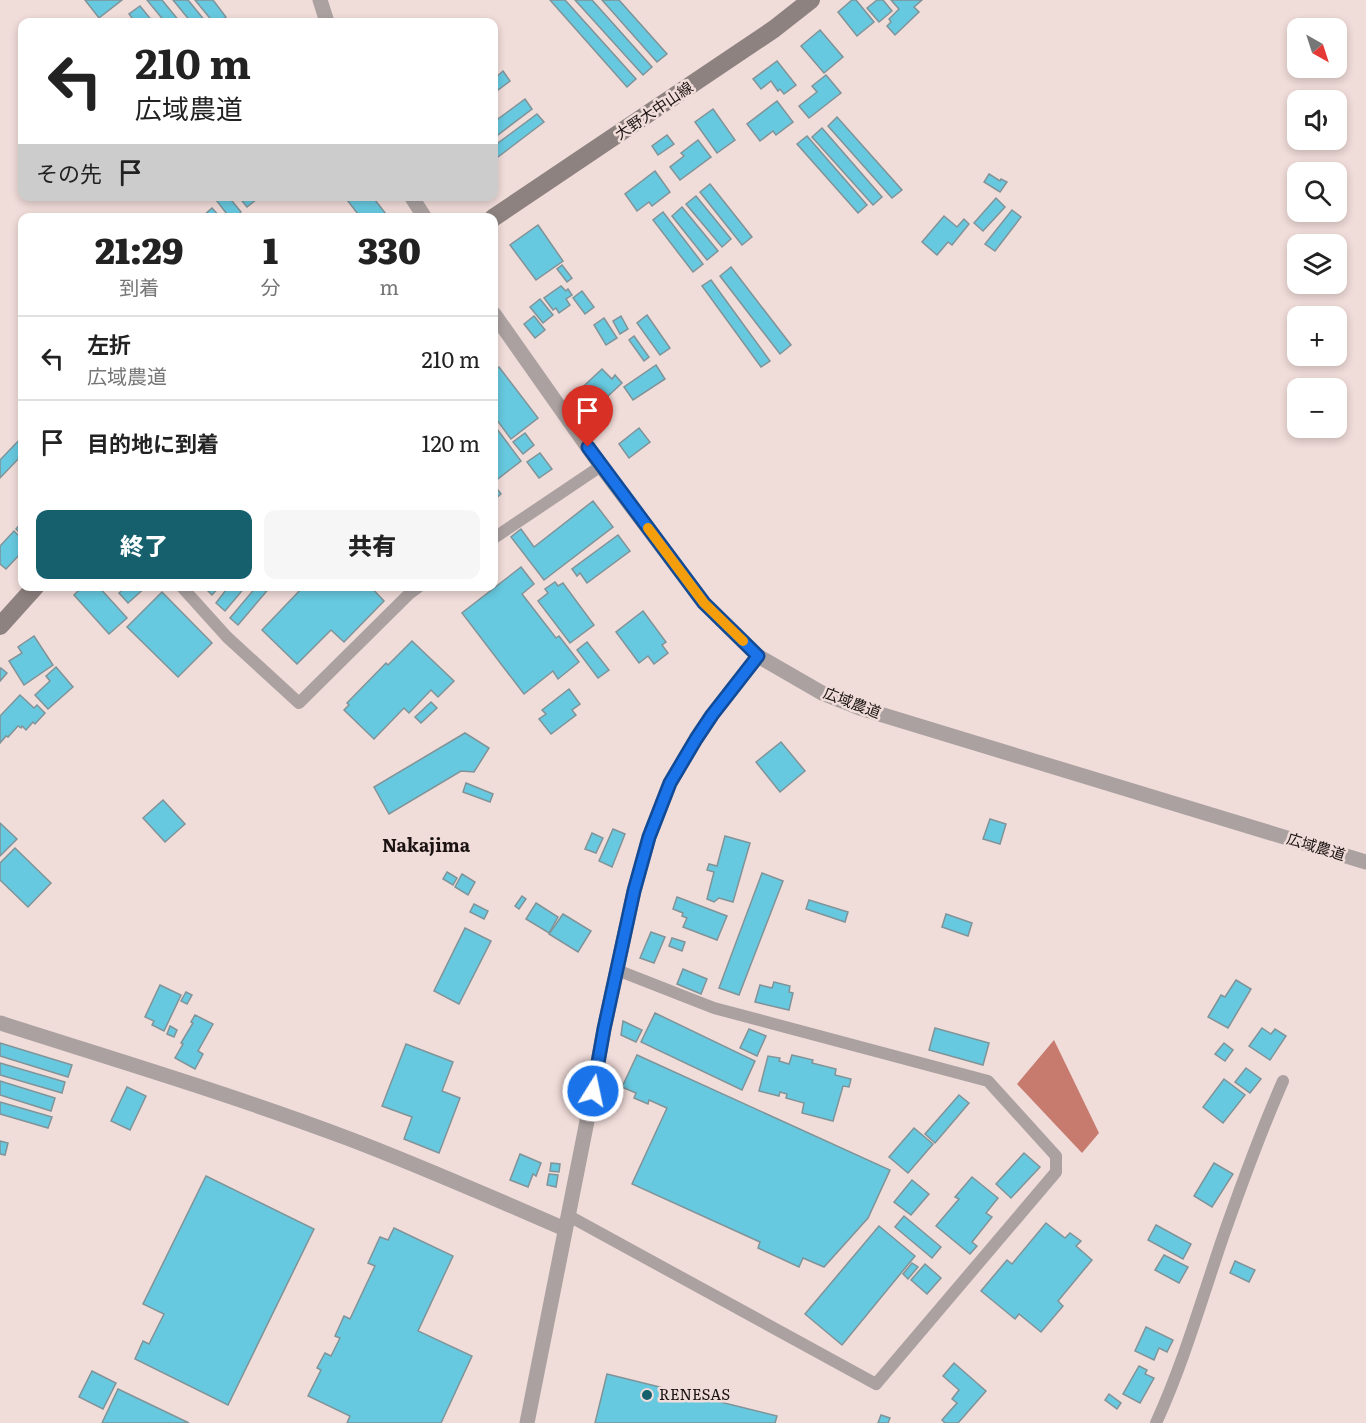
<!DOCTYPE html>
<html lang="ja">
<head>
<meta charset="utf-8">
<style>
	:root { --surface:#fff; --page:#f6f6f6; --text:#222; --muted:#767676; --line:#e0e0e0; --accent:#16606e }
	body { margin:0; font-family:Literata,"Noto Sans JP",serif; background:var(--page); color:var(--text); height:100vh; display:flex; flex-direction:column; font-size:22px; white-space:nowrap }
	* { box-sizing:border-box; margin:0 }
	p { font-size:20px; color:var(--muted) }
	.icon { flex:none; width:33px; height:33px; fill:none; stroke:currentColor; stroke-width:2; stroke-linecap:round; stroke-linejoin:round }
	.map { position:relative; flex:1; overflow:hidden }
	.drawer { position:absolute; left:18px; top:213px; width:480px; height:378px; display:flex; flex-direction:column; background:var(--surface); border-radius:12px; box-shadow:0 3px 9px #0003 }
	.drawer>* { flex:none }
	.banner { position:absolute; left:18px; top:18px; width:480px; height:183px; border-radius:12px; box-shadow:0 3px 9px #0003; background:#fff; color:var(--text); overflow:hidden }
	.needle { width:39px; rotate:141deg }
	.controls { position:absolute; left:1287px; top:18px; display:grid; gap:12px }
	.controls a { display:grid; place-items:center; width:60px; height:60px; border-radius:12px; background:var(--surface); box-shadow:0 3px 9px #0003; font-size:30px }
	.pin { position:absolute; display:grid; place-items:center; width:51px; height:51px; color:#fff; margin:-62px -26px; border-radius:50% 50% 50% 0; rotate:-45deg; box-shadow:0 0 6px #0007 }
	.pin .icon { rotate:45deg }
	.me { position:absolute; width:66px; margin:-33px; rotate:10deg; stroke-linejoin:round; filter:drop-shadow(0 0 4px #0008) }
	.turn { display:flex; align-items:center; gap:21px; height:126px; padding:0 18px; font-size:27px }
	.turn .icon { width:78px; height:78px; stroke-width:2.5 }
	.turn b { display:block; font-size:42px; line-height:51px }
	.then { display:flex; align-items:center; height:57px; padding:0 18px; background:#0003; gap:12px; font-size:22px }
	.eta { display:flex; justify-content:space-evenly; align-items:center; height:102px; text-align:center }
	.eta b { font-size:36px; font-weight:800; line-height:42px }
	.cta { display:flex; gap:12px; margin-top:auto; padding:12px 18px }
	.cta a { flex:1; height:69px; border-radius:12px; background:var(--accent); color:#fff; font-size:24px; font-weight:800; line-height:69px; text-align:center }
	.cta a+a { background:var(--page); color:var(--text) }
	ul { padding:0; list-style:none }
	li { display:flex; align-items:center; gap:18px; height:84px; padding:0 18px; border-top:2px solid var(--line) }
	li div { flex:1 }
	li b { display:block; font-size:22px }
	li em { font-style:normal }
	.map>svg:first-child { display:block }
</style>
</head>
<body>
<div class="map">
<svg width="1366" height="1423" viewBox="0 0 1366 1423">
	<rect width="100%" height="100%" fill="#f0dcd9"/>
	<!-- water -->
	<path fill="#c77b6f" d="M 1054,1040 L 1099,1133 L 1082,1153 L 1017,1084 Z"/>
	<!-- building -->
	<g fill="#67c9df" stroke="#809398" stroke-width="1.5">
		<path d="M 85,0 L 122,0 L 99,18 Z"/>
		<path d="M 147,0 L 162,0 L 180,22 L 165,22 Z"/>
		<path d="M 173,0 L 188,0 L 206,22 L 191,22 Z"/>
		<path d="M 195,0 L 213,0 L 226,17 L 218,22 L 213,22 Z"/>
		<path d="M 550,0 L 565,0 L 636,79 L 627,87 Z"/>
		<path d="M 575,0 L 592,0 L 652,67 L 643,75 Z"/>
		<path d="M 602,0 L 619,0 L 667,54 L 657,62 Z"/>
		<path d="M 852,0 L 856,0 L 874,22 L 857,36 L 838,12 Z"/>
		<path d="M 877,0 L 883,0 L 892,11 L 879,22 L 867,8 Z"/>
		<path d="M 891,0 L 922,0 L 914,7 L 919,12 L 895,35 L 887,26 L 891,22 L 889,19 L 899,9 Z"/>
		<path d="M 140,6 L 153,22 L 135,22 L 129,14 Z"/>
		<path d="M 820,30 L 843,57 L 824,73 L 801,46 Z"/>
		<path d="M 777,61 L 796,85 L 784,94 L 780,89 L 778,91 L 771,81 L 761,89 L 753,79 Z"/>
		<path d="M 503,71 L 510,81 L 494,93 L 494,79 Z"/>
		<path d="M 826,75 L 841,93 L 809,118 L 799,106 L 817,92 L 812,86 Z"/>
		<path d="M 525,99 L 532,109 L 494,138 L 494,122 Z"/>
		<path d="M 777,101 L 793,122 L 776,135 L 773,131 L 760,141 L 747,124 Z"/>
		<path d="M 713,109 L 735,140 L 717,153 L 695,122 Z"/>
		<path d="M 537,114 L 544,122 L 494,160 L 494,146 Z"/>
		<path d="M 837,117 L 902,190 L 892,198 L 828,126 Z"/>
		<path d="M 822,128 L 882,197 L 873,205 L 812,137 Z"/>
		<path d="M 667,135 L 674,144 L 658,155 L 652,146 Z"/>
		<path d="M 807,136 L 867,205 L 858,213 L 797,144 Z"/>
		<path d="M 698,140 L 711,157 L 680,180 L 670,167 L 684,156 L 681,153 Z"/>
		<path d="M 655,171 L 670,192 L 652,206 L 649,202 L 637,211 L 625,194 Z"/>
		<path d="M 989,174 L 1000,181 L 1001,179 L 1007,182 L 1000,192 L 984,182 Z"/>
		<path d="M 710,184 L 752,237 L 742,245 L 700,192 Z"/>
		<path d="M 213,196 L 228,196 L 241,212 L 234,218 L 230,218 Z"/>
		<path d="M 238,196 L 254,196 L 257,199 L 247,207 Z"/>
		<path d="M 344,196 L 372,196 L 389,218 L 361,218 Z"/>
		<path d="M 696,196 L 731,239 L 722,247 L 686,204 Z"/>
		<path d="M 996,198 L 1005,207 L 983,231 L 974,223 Z"/>
		<path d="M 682,207 L 718,251 L 707,260 L 672,216 Z"/>
		<path d="M 212,208 L 221,218 L 204,218 L 203,216 Z"/>
		<path d="M 1012,210 L 1021,217 L 995,251 L 985,244 Z"/>
		<path d="M 663,212 L 703,264 L 693,272 L 653,220 Z"/>
		<path d="M 944,216 L 957,227 L 964,219 L 969,224 L 952,245 L 948,242 L 937,255 L 922,242 Z"/>
		<path d="M 538,225 L 563,261 L 536,280 L 510,245 Z"/>
		<path d="M 562,265 L 572,278 L 567,282 L 557,269 Z"/>
		<path d="M 731,267 L 791,345 L 780,354 L 720,276 Z"/>
		<path d="M 711,280 L 770,361 L 761,367 L 702,286 Z"/>
		<path d="M 561,286 L 566,291 L 568,289 L 572,295 L 566,299 L 570,305 L 559,313 L 556,308 L 553,310 L 544,298 Z"/>
		<path d="M 582,291 L 594,307 L 585,314 L 573,298 Z"/>
		<path d="M 540,299 L 553,315 L 543,323 L 530,307 Z"/>
		<path d="M 647,315 L 670,348 L 660,355 L 637,323 Z"/>
		<path d="M 534,316 L 545,330 L 535,338 L 524,324 Z"/>
		<path d="M 621,316 L 628,329 L 620,334 L 613,321 Z"/>
		<path d="M 604,318 L 617,338 L 606,345 L 594,325 Z"/>
		<path d="M 634,336 L 649,357 L 644,361 L 629,340 Z"/>
		<path d="M 656,365 L 665,379 L 633,400 L 624,387 Z"/>
		<path d="M 499,367 L 538,418 L 511,439 L 494,416 L 494,371 Z"/>
		<path d="M 602,369 L 612,379 L 615,375 L 622,383 L 590,413 L 574,395 Z"/>
		<path d="M 494,425 L 521,461 L 494,482 Z"/>
		<path d="M 639,428 L 650,442 L 629,458 L 619,444 Z"/>
		<path d="M 525,433 L 534,445 L 523,454 L 513,442 Z"/>
		<path d="M 22,437 L 22,455 L 0,478 L 0,460 Z"/>
		<path d="M 540,453 L 552,469 L 539,478 L 527,462 Z"/>
		<path d="M 494,485 L 501,494 L 494,500 Z"/>
		<path d="M 593,501 L 613,527 L 544,580 L 511,537 L 521,529 L 534,547 Z"/>
		<path d="M 22,522 L 22,535 L 16,529 Z"/>
		<path d="M 14,531 L 22,539 L 22,552 L 6,569 L 0,564 L 0,546 Z"/>
		<path d="M 618,535 L 630,551 L 587,583 L 580,573 L 577,576 L 572,569 Z"/>
		<path d="M 521,567 L 534,584 L 522,594 L 556,638 L 559,636 L 579,662 L 558,679 L 553,671 L 524,694 L 462,613 Z"/>
		<path d="M 555,582 L 558,586 L 563,583 L 594,625 L 570,643 L 538,601 L 548,593 L 545,589 Z"/>
		<path d="M 83,586 L 98,586 L 127,618 L 109,634 L 74,595 Z"/>
		<path d="M 127,586 L 147,586 L 128,603 L 119,593 Z"/>
		<path d="M 203,586 L 220,586 L 212,595 Z"/>
		<path d="M 229,586 L 246,586 L 225,611 L 216,603 Z"/>
		<path d="M 257,586 L 271,586 L 238,625 L 230,618 Z"/>
		<path d="M 304,586 L 370,586 L 384,601 L 344,642 L 331,630 L 297,664 L 262,630 Z"/>
		<path d="M 162,592 L 212,643 L 178,677 L 127,627 Z"/>
		<path d="M 643,611 L 666,642 L 662,645 L 668,653 L 654,664 L 648,656 L 639,663 L 616,632 Z"/>
		<path d="M 34,636 L 53,665 L 24,685 L 9,661 L 22,653 L 18,647 Z"/>
		<path d="M 412,641 L 454,681 L 438,697 L 431,690 L 409,713 L 404,708 L 374,739 L 344,710 L 349,705 L 347,703 L 386,663 L 388,665 Z"/>
		<path d="M 587,642 L 609,670 L 598,678 L 577,650 Z"/>
		<path d="M 56,667 L 73,687 L 48,709 L 35,695 L 50,681 L 46,676 Z"/>
		<path d="M 1,668 L 7,673 L 0,681 L 0,670 Z"/>
		<path d="M 569,689 L 580,704 L 572,710 L 576,715 L 551,734 L 539,719 L 546,714 L 542,710 Z"/>
		<path d="M 20,695 L 34,708 L 37,705 L 45,713 L 35,724 L 33,722 L 26,730 L 22,726 L 21,728 L 18,726 L 8,737 L 6,736 L 0,743 L 0,716 Z"/>
		<path d="M 431,702 L 437,708 L 421,723 L 415,717 Z"/>
		<path d="M 465,733 L 489,748 L 474,772 L 461,771 L 389,814 L 374,787 Z"/>
		<path d="M 781,742 L 805,771 L 780,792 L 756,762 Z"/>
		<path d="M 466,783 L 493,794 L 490,802 L 463,792 Z"/>
		<path d="M 163,800 L 185,824 L 165,842 L 143,818 Z"/>
		<path d="M 990,819 L 1006,824 L 1000,844 L 983,839 Z"/>
		<path d="M 0,823 L 17,839 L 0,856 Z"/>
		<path d="M 613,829 L 625,834 L 612,867 L 599,861 Z"/>
		<path d="M 592,833 L 603,838 L 596,853 L 585,849 Z"/>
		<path d="M 725,836 L 750,843 L 733,902 L 719,898 L 714,902 L 707,899 L 714,872 L 707,870 L 709,864 L 717,866 Z"/>
		<path d="M 15,848 L 51,883 L 28,907 L 0,880 L 0,863 Z"/>
		<path d="M 447,872 L 457,878 L 453,885 L 443,879 Z"/>
		<path d="M 762,873 L 783,881 L 739,995 L 719,988 Z"/>
		<path d="M 462,874 L 475,882 L 468,895 L 455,887 Z"/>
		<path d="M 522,896 L 526,899 L 519,909 L 515,906 Z"/>
		<path d="M 677,897 L 727,916 L 717,940 L 683,927 L 687,918 L 682,916 L 683,913 L 673,909 Z"/>
		<path d="M 809,900 L 848,912 L 845,922 L 806,909 Z"/>
		<path d="M 536,903 L 558,917 L 549,933 L 526,919 Z"/>
		<path d="M 474,904 L 488,911 L 484,919 L 470,912 Z"/>
		<path d="M 563,914 L 591,931 L 578,952 L 549,934 Z"/>
		<path d="M 946,914 L 972,923 L 968,936 L 942,927 Z"/>
		<path d="M 465,928 L 491,941 L 459,1004 L 434,991 Z"/>
		<path d="M 651,932 L 665,937 L 654,963 L 640,958 Z"/>
		<path d="M 672,938 L 685,942 L 682,951 L 669,946 Z"/>
		<path d="M 683,969 L 707,979 L 701,994 L 677,984 Z"/>
		<path d="M 1236,980 L 1251,989 L 1228,1028 L 1208,1017 L 1221,995 L 1225,997 Z"/>
		<path d="M 774,982 L 790,986 L 789,992 L 793,993 L 789,1010 L 755,1002 L 760,985 L 772,988 Z"/>
		<path d="M 160,985 L 181,995 L 164,1031 L 152,1025 L 154,1021 L 145,1017 Z"/>
		<path d="M 186,992 L 192,995 L 187,1004 L 181,1001 Z"/>
		<path d="M 655,1013 L 755,1061 L 742,1090 L 641,1042 Z"/>
		<path d="M 195,1015 L 213,1024 L 198,1051 L 203,1054 L 195,1069 L 175,1058 L 183,1044 L 181,1043 L 193,1023 L 191,1022 Z"/>
		<path d="M 623,1021 L 642,1030 L 636,1042 L 621,1035 Z"/>
		<path d="M 170,1026 L 177,1030 L 174,1037 L 167,1034 Z"/>
		<path d="M 935,1028 L 989,1043 L 983,1065 L 929,1050 Z"/>
		<path d="M 1262,1028 L 1271,1034 L 1275,1029 L 1286,1036 L 1270,1060 L 1249,1046 Z"/>
		<path d="M 749,1029 L 766,1036 L 757,1056 L 740,1048 Z"/>
		<path d="M 0,1043 L 72,1065 L 68,1077 L 0,1056 Z"/>
		<path d="M 1224,1043 L 1233,1050 L 1225,1061 L 1215,1054 Z"/>
		<path d="M 406,1044 L 453,1062 L 442,1091 L 460,1098 L 439,1153 L 404,1139 L 412,1117 L 382,1106 Z"/>
		<path d="M 637,1055 L 890,1170 L 868,1218 L 824,1267 L 803,1258 L 799,1267 L 758,1248 L 760,1242 L 632,1184 L 667,1108 L 649,1100 L 648,1104 L 634,1098 L 636,1093 L 622,1087 Z"/>
		<path d="M 792,1055 L 813,1060 L 812,1063 L 836,1069 L 835,1075 L 851,1079 L 849,1087 L 843,1086 L 833,1121 L 802,1113 L 804,1103 L 786,1098 L 787,1094 L 780,1092 L 779,1096 L 759,1091 L 768,1056 L 780,1058 L 779,1061 L 789,1064 Z"/>
		<path d="M 0,1063 L 65,1082 L 62,1093 L 0,1075 Z"/>
		<path d="M 1246,1068 L 1261,1079 L 1250,1093 L 1235,1082 Z"/>
		<path d="M 1224,1079 L 1245,1095 L 1223,1123 L 1203,1107 Z"/>
		<path d="M 0,1081 L 55,1098 L 51,1111 L 0,1095 Z"/>
		<path d="M 127,1087 L 146,1096 L 130,1130 L 111,1121 Z"/>
		<path d="M 959,1095 L 969,1103 L 935,1143 L 925,1134 Z"/>
		<path d="M 0,1102 L 52,1117 L 48,1128 L 0,1114 Z"/>
		<path d="M 914,1128 L 933,1144 L 908,1173 L 889,1157 Z"/>
		<path d="M 0,1141 L 8,1143 L 5,1155 L 0,1154 Z"/>
		<path d="M 1024,1153 L 1040,1167 L 1011,1198 L 996,1184 Z"/>
		<path d="M 520,1154 L 541,1163 L 536,1176 L 533,1174 L 528,1187 L 510,1180 Z"/>
		<path d="M 551,1163 L 560,1164 L 559,1172 L 550,1171 Z"/>
		<path d="M 1214,1163 L 1233,1174 L 1212,1207 L 1194,1196 Z"/>
		<path d="M 549,1174 L 558,1175 L 556,1187 L 547,1185 Z"/>
		<path d="M 206,1176 L 314,1229 L 228,1405 L 135,1359 L 143,1341 L 149,1344 L 164,1314 L 143,1304 Z"/>
		<path d="M 972,1177 L 998,1198 L 986,1213 L 992,1217 L 972,1242 L 977,1246 L 970,1254 L 936,1226 L 959,1199 L 955,1197 Z"/>
		<path d="M 912,1180 L 929,1194 L 911,1215 L 894,1202 Z"/>
		<path d="M 904,1216 L 941,1247 L 932,1258 L 895,1227 Z"/>
		<path d="M 1046,1223 L 1065,1238 L 1070,1233 L 1081,1241 L 1076,1246 L 1092,1260 L 1058,1301 L 1063,1306 L 1041,1332 L 1019,1314 L 1015,1319 L 981,1291 L 1007,1260 L 1012,1264 Z"/>
		<path d="M 1156,1225 L 1191,1244 L 1183,1259 L 1148,1240 Z"/>
		<path d="M 879,1226 L 915,1256 L 842,1345 L 805,1314 Z"/>
		<path d="M 394,1228 L 453,1256 L 418,1331 L 472,1356 L 441,1423 L 347,1423 L 350,1416 L 308,1396 L 321,1370 L 317,1368 L 325,1353 L 331,1356 L 340,1338 L 335,1336 L 344,1316 L 350,1319 L 375,1266 L 368,1263 L 380,1237 L 388,1240 Z"/>
		<path d="M 1164,1255 L 1188,1267 L 1179,1283 L 1155,1270 Z"/>
		<path d="M 1235,1261 L 1255,1270 L 1249,1282 L 1230,1273 Z"/>
		<path d="M 912,1263 L 918,1267 L 908,1279 L 903,1274 Z"/>
		<path d="M 925,1264 L 941,1278 L 927,1294 L 911,1280 Z"/>
		<path d="M 1146,1327 L 1173,1340 L 1167,1352 L 1159,1348 L 1154,1360 L 1135,1351 Z"/>
		<path d="M 954,1363 L 986,1391 L 958,1423 L 945,1423 L 942,1420 L 957,1403 L 952,1399 L 959,1390 L 943,1376 Z"/>
		<path d="M 1139,1366 L 1147,1370 L 1145,1374 L 1154,1378 L 1140,1403 L 1123,1394 Z"/>
		<path d="M 92,1371 L 116,1383 L 103,1409 L 79,1397 Z"/>
		<path d="M 607,1374 L 777,1416 L 775,1423 L 595,1423 Z"/>
		<path d="M 118,1389 L 189,1423 L 102,1423 Z"/>
		<path d="M 1109,1394 L 1121,1403 L 1117,1409 L 1105,1400 Z"/>
		<path d="M 881,1415 L 890,1418 L 888,1423 L 878,1423 Z"/>
	</g>
	<g fill="none" stroke-linecap="round" stroke-linejoin="round">
		<!-- minor -->
		<g stroke="#aaa1a0" stroke-width="12">
			<path d="M 494,538 L 601,466"/>
			<path d="M 181,586 L 227,637 L 299,703 L 409,594 L 420,586"/>
			<path d="M 569,1216 L 876,1384 L 1056,1172 L 1056,1156 L 988,1081 L 714,1008 L 617,970"/>
			<path d="M 1156,1423 C 1184,1362 1202,1298 1224,1234 C 1242,1183 1261,1131 1283,1081"/>
		</g>
		<!-- tertiary -->
		<g stroke="#aaa1a0" stroke-width="15">
			<path d="M 320,0 L 327,22"/>
			<path d="M 411,196 L 425,218"/>
			<path d="M 494,314 L 601,466 L 704,603 L 758,656 L 822,693 L 860,708 L 1366,862"/>
			<path d="M 0,1023 C 116,1060 233,1095 347,1138 C 421,1166 493,1198 565,1229"/>
			<path d="M 527,1423 L 589,1111 L 604,1029 L 634,891 L 649,837 L 670,783 L 696,739 L 712,715 L 758,656"/>
		</g>
		<!-- secondary -->
		<g stroke="#8e8280" stroke-width="18">
			<path d="M 493,218 L 774,29 L 811,0"/>
			<path d="M 0,626 L 36,586"/>
		</g>
	</g>
	<g fill="none" stroke-linecap="round" stroke-linejoin="round">
		<!-- route casing -->
		<g stroke="#114b97" stroke-width="15">
			<path id="route" d="M 588,447 L 704,603 L 758,656 L 712,715 L 696,739 L 670,783 L 649,837 L 634,891 L 604,1029 L 593,1091"/>
		</g>
		<!-- route -->
		<use href="#route" stroke="#1a73e8" stroke-width="10"/>
		<!-- slow -->
		<path stroke="#f59e0b" stroke-width="10" d="M 648,528 L 704,603 L 743,641"/>
	</g>
	<!-- markers -->
	<circle fill="#16606e" stroke="#f0dcd9" stroke-width="2" cx="647" cy="1395" r="6"/>
	<g text-anchor="middle" stroke-width="5" stroke-linejoin="round" paint-order="stroke">
		<!-- street labels -->
		<g font-size="15" fill="#1a1312" stroke="#f0dcd9">
			<text transform="translate(654 111) rotate(-34)" y="5">大野大中山線</text>
			<text transform="translate(852 703) rotate(21)" y="5">広域農道</text>
			<text transform="translate(1316 847) rotate(17)" y="5">広域農道</text>
		</g>
		<!-- poi labels -->
		<g font-size="15" fill="#1a1312" stroke="#f0dcd9" text-anchor="start">
			<text x="659" y="1400">RENESAS</text>
		</g>
		<!-- quarter labels -->
		<g font-size="18" font-weight="bold" fill="#1a1312" stroke="#f0dcd9">
			<text x="426" y="852">Nakajima</text>
		</g>
	</g>
</svg>
<div class="controls">
<a><svg class="needle" viewBox="-14 -14 28 28"><path d="M0-13l5 13h-10z" fill="#e53935"/><path d="M0 13l5-13h-10z" fill="#767676"/></svg></a>
<a><svg class="icon" aria-label="sound" viewBox="0 0 24 24"><path d="M4 9h4l5-4v14l-5-4H4zM17 9q2 3 0 6"/></svg></a>
<a><svg class="icon" aria-label="search" viewBox="0 0 24 24"><circle cx="10" cy="10" r="6"/><path d="M15 15l6 6"/></svg></a>
<a><svg class="icon" aria-label="layers" viewBox="0 0 24 24"><path d="M12 4l9 5-9 5-9-5zM3 14l9 5 9-5"/></svg></a>
<a>+</a>
<a>−</a>
</div>
<div class="pin" style="left:588px;top:447px;background:#d93025"><svg class="icon" aria-label="arrive" viewBox="0 0 24 24"><path d="M6 21V4h12l-3 4 3 4H6"/></svg></div>
<svg class="me" style="left:593px;top:1091px" viewBox="-20 -20 40 40"><circle r="17" fill="#1a73e8" stroke="#fff" stroke-width="3"/><path d="M0-11L8 9 0 5-8 9z" fill="#fff"/></svg>
<div class="banner">
<div class="turn"><svg class="icon" aria-label="left" viewBox="0 0 24 24"><path d="M17 20v-9H6M10 6l-5 5 5 5"/></svg><div><b>210 m</b>広域農道</div></div>
<div class="then">その先<svg class="icon" aria-label="arrive" viewBox="0 0 24 24"><path d="M6 21V4h12l-3 4 3 4H6"/></svg></div>
</div>
<section class="drawer">
<div class="eta">
<div><b>21:29</b><p>到着</p></div>
<div><b>1</b><p>分</p></div>
<div><b>330</b><p>m</p></div>
</div>
<ul>
<li><svg class="icon" aria-label="left" viewBox="0 0 24 24"><path d="M17 20v-9H6M10 6l-5 5 5 5"/></svg><div><b>左折</b><p>広域農道</p></div><em>210 m</em></li>
<li><svg class="icon" aria-label="arrive" viewBox="0 0 24 24"><path d="M6 21V4h12l-3 4 3 4H6"/></svg><div><b>目的地に到着</b></div><em>120 m</em></li>
</ul>
<div class="cta"><a>終了</a><a>共有</a></div>
</section>
</div>
</body>
</html>
